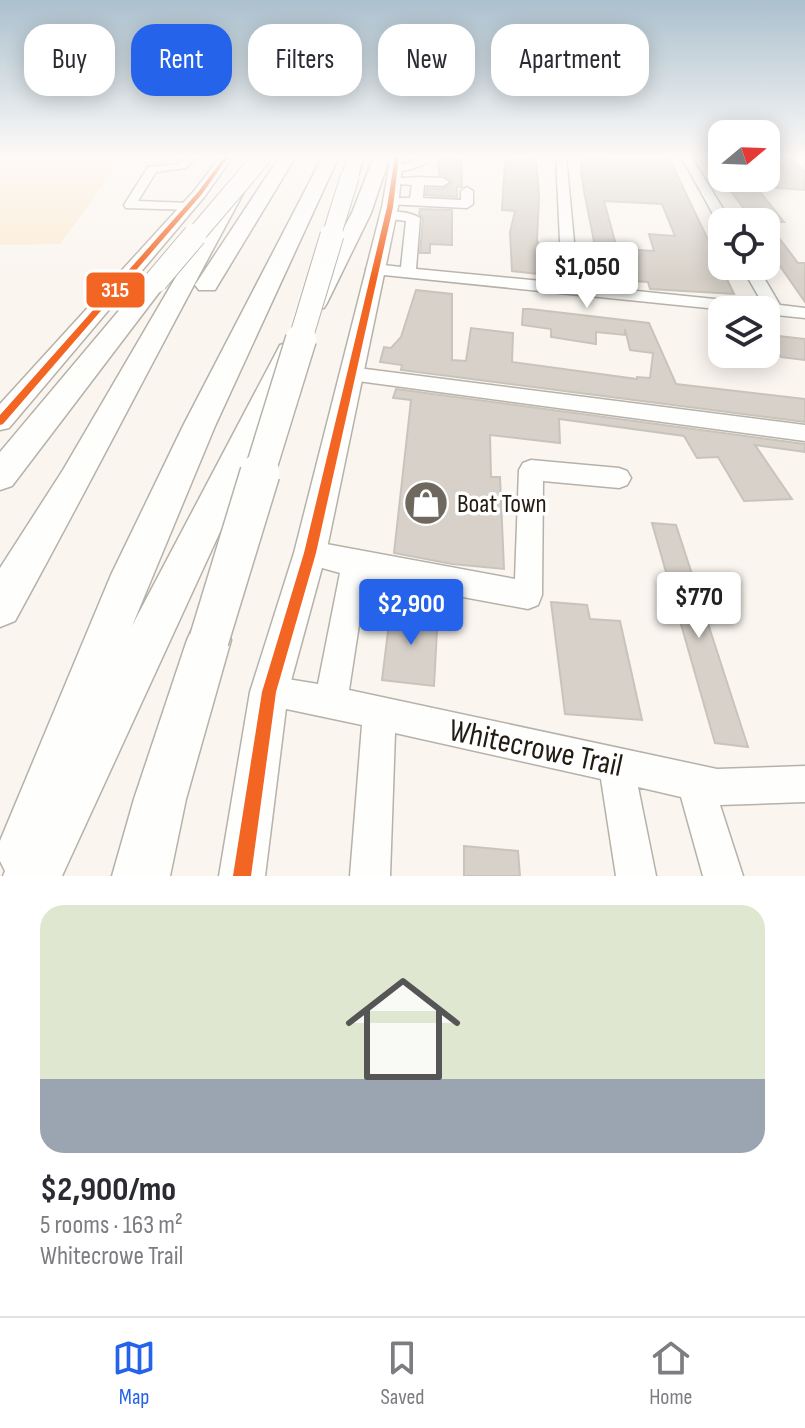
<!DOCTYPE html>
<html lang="en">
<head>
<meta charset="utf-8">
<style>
	body { margin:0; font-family:"Sofia Sans Condensed",sans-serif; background:#f7f7f7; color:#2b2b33; height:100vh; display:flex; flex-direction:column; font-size:30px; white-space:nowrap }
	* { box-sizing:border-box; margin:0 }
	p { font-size:26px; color:#7c7c81 }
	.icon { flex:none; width:44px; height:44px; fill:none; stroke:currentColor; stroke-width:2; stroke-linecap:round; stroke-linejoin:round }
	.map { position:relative; height:876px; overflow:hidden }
	.details { display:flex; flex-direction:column; background:#fff; flex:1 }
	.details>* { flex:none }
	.banner { position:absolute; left:24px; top:24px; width:758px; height:72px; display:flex; gap:16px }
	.needle { width:52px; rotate:71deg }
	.controls { position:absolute; left:708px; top:120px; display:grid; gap:16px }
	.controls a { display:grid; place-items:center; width:72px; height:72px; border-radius:16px; background:#fff; box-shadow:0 4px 20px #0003; font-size:40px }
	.price { position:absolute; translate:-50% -68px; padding:0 18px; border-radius:8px; background:#fff; color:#222; font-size:26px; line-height:52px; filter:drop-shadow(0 2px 4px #0008) }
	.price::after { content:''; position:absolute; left:50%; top:48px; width:24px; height:18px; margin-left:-12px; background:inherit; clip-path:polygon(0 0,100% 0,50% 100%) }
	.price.selected { background:#2563eb; color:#fff }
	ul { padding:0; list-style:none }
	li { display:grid; align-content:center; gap:16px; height:424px; padding:0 40px }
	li+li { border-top:2px solid #e1e1e2 }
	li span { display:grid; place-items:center; height:248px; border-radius:24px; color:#555 }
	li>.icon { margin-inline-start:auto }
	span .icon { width:144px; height:144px; fill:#fffc; stroke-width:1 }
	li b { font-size:34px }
	.tag { padding:0 28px; border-radius:24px; background:#fff; box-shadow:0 4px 20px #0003; font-size:28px; line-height:72px }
	.tag.selected { background:#2563eb; color:#fff }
	.dock { display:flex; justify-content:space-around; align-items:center; height:112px; border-top:2px solid #e1e1e2; background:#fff; font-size:22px; color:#7c7c81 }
	.dock a { display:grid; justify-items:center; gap:4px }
	.dock .selected { color:#2563eb }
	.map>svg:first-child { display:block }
</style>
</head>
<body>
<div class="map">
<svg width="805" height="876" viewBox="0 0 805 876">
	<rect width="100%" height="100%" fill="#faf5ef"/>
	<path fill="#fbebd4" d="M0,156H124L60,244L0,245Z"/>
	<path fill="#d7d1c9" stroke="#c9c4bb" stroke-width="2" fill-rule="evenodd" d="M514,156H536L539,197L537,239L541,262H538V274L512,271L510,232L515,211L502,210L505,161L514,162Z
		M606,156H668L734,294L650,289L648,282L633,281L625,286L610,285L608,278L601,277L583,186L580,157L607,159ZM604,201L662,204L675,236L649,234L654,251L621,249V246L616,245Z
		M766,156L791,158L805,172V190L766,187Z
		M439,159L461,160L462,187H457V197L426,195L427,188L443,189L452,183L445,176L439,175Z
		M721,178H749L784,222H767L798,263H805V302L766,246V222H754Z
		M420,209L452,210V245L430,244V253H420L423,218L419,214Z
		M416,290L452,294V360L466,361L471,328L513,333L512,362L637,379V377L650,378L653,353L630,350L625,329V335L596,332V344L551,337V329L522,325L523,309H530L649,323L676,384L805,399V422L401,370L402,365L380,362L384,347L391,348L401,337Z
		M769,335L805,339V360L781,357Z
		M396,389L805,444V452L755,445L792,499L744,501L718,457L697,458L684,436L559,419L560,443L490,435L491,477H500L504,569L452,564L394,553L411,400L393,398Z
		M652,523L676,525L748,747L715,743Z
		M551,602L587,605L590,619L620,621L642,720L565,714Z
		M391,607L438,612L434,686L382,680Z
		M464,846L518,851L520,876H464Z"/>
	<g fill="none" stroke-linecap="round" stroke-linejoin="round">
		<g stroke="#b6b1a9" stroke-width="3">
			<path id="minor" d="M189,156H200L185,168L156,172L138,201L188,203L194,207L193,210L126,208L124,205L148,167L178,164Z
				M420,156H430L428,162C417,168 400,175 389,168L409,163Z
				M556,156H566L578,285L763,304L741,266H757L780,305L805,308V318L766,314V310H727L374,274L366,269L374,264L401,267L406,221L383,218L381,215C390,209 411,212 420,218L416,269L562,283Z
				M681,156H691L731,222L719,225Z
				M418,177L443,178L449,182L443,186L424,185L423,198L461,200V191L467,187L473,191V204L467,208L387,204V198H410L412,185L389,183V179Z
				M350,367L805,425V441L343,379L340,374L343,369Z
				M531,460L619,468L627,471L631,478L627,485L619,488L543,481L542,595L538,605L528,609L366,579L349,690L717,769L805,766V802L720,805L743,876H703L681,797L638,787L656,876H616L601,779L395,733L390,876H350L362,725L258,703L253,692L258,681L269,676L318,684L340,573L301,562L297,553L301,544L310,541L515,579L519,470L523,463Z"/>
		</g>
		<g stroke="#b6b1a9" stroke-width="3">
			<path id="major" d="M221,156H233L205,196L9,428L0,430V404L195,190Z
				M391,156H403L398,207L326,553L288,692L265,876H219L250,692L294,553L382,207Z"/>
		</g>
		<g stroke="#b6b1a9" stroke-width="3">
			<path id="highway" d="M280,156H296L215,290H199L195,285Z
				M323,156H339L215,426L132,626L277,351L280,345L290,342L300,345L303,351L62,876H3L5,871L0,861V841L111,575L183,426Z
				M348,156H364L358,176L350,181L342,176Z
				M374,156H390L371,213L327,303L324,308H306L303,303L352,213Z
				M241,176L250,181C170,327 95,475 15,621L0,627V568L63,470L232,181Z
				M156,274L164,276L167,281L164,286L12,486L0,490V452L148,276Z
				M209,618L224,625L231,640L186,799L170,876H112L134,799L187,640L194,625Z"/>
		</g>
		<use href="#minor" fill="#fefefd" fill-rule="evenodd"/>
		<use href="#major" fill="#fefefd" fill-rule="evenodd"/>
		<use href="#highway" fill="#fefefd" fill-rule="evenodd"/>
		<g stroke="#b6b1a9" stroke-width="20" stroke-linecap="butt">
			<path id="highway-bridge-far3" d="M194,237L263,156
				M331,237L350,176"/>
		</g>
		<g stroke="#b6b1a9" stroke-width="25" stroke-linecap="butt">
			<path id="highway-bridge-far2" d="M156,281L195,235
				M300,341L332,235"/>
		</g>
		<g stroke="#b6b1a9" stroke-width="33" stroke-linecap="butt">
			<path id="highway-bridge-far1" d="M259,475L301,339"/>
		</g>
		<g stroke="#b6b1a9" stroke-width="42" stroke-linecap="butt">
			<path id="highway-bridge" d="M209,640L260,473"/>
		</g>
		<use href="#highway-bridge-far3" stroke="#fefefd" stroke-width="18"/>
		<use href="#highway-bridge-far2" stroke="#fefefd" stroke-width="23"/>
		<use href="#highway-bridge-far1" stroke="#fefefd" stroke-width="30"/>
		<use href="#highway-bridge" stroke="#fefefd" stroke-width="39"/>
		<g stroke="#fff" stroke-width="6">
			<path id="bus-1" d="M225,156H229L202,194L3,424L0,425V415L198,192Z
				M395,156H399L393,207L316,553L276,692L251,876H233L262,692L304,553L387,207Z"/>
		</g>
		<use href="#bus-1" fill="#f26522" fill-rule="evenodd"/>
	</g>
	<linearGradient id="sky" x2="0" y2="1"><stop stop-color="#abc0cd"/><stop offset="0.56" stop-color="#fdfaf8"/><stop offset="1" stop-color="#fdfaf8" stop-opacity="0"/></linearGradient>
	<rect width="805" height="279" fill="url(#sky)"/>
	<defs>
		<g id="shop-disc" transform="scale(2.3)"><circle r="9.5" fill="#6e685f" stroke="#fff"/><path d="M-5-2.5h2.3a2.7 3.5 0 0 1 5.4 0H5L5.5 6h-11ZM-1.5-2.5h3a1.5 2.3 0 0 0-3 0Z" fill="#fff"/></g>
	</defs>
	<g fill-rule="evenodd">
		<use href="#shop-disc" x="426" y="503"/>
	</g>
	<g text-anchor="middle" stroke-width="7" stroke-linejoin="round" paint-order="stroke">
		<g font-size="26" fill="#231c12" stroke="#fff" text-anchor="start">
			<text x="457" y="512">Boat Town</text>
		</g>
		<g font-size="32" fill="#231c12" stroke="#fff">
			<text transform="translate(536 747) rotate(12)" y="11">Whitecrowe Trail</text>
		</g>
	</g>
	<rect stroke="#fff" stroke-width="3" x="85" y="271" width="61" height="38" rx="8" fill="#f26522"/>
	<g font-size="22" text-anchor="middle" font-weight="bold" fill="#fff">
		<text x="115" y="297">315</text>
	</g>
</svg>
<div class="controls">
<a><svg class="needle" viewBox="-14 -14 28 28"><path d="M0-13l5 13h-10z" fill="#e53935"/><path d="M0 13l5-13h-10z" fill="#7c7c81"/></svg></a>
<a><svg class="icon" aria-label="locate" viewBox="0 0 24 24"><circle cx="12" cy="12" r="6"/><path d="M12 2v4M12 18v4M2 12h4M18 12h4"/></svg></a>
<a><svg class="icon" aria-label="layers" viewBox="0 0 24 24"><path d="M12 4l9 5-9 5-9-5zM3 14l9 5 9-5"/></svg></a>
</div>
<b class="price" style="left:587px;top:310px">$1,050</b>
<b class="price" style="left:699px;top:640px">$770</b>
<b class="price selected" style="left:411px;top:647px">$2,900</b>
<div class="banner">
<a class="tag">Buy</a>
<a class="tag selected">Rent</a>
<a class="tag">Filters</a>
<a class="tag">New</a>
<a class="tag">Apartment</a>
</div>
</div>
<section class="details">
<ul>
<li><span style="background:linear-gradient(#dfe7d0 70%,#9aa5b1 0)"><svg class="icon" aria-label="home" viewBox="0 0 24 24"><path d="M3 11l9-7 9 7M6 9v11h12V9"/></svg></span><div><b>$2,900/mo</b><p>5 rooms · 163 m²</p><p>Whitecrowe Trail</p></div></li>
</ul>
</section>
<nav class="dock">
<a class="selected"><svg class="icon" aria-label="map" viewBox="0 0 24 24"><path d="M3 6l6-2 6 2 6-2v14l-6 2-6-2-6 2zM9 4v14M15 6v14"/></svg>Map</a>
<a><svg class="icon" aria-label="saved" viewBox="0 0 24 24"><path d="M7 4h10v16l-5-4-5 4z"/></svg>Saved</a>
<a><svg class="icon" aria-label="home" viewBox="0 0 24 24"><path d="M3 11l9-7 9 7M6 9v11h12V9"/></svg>Home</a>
</nav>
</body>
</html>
